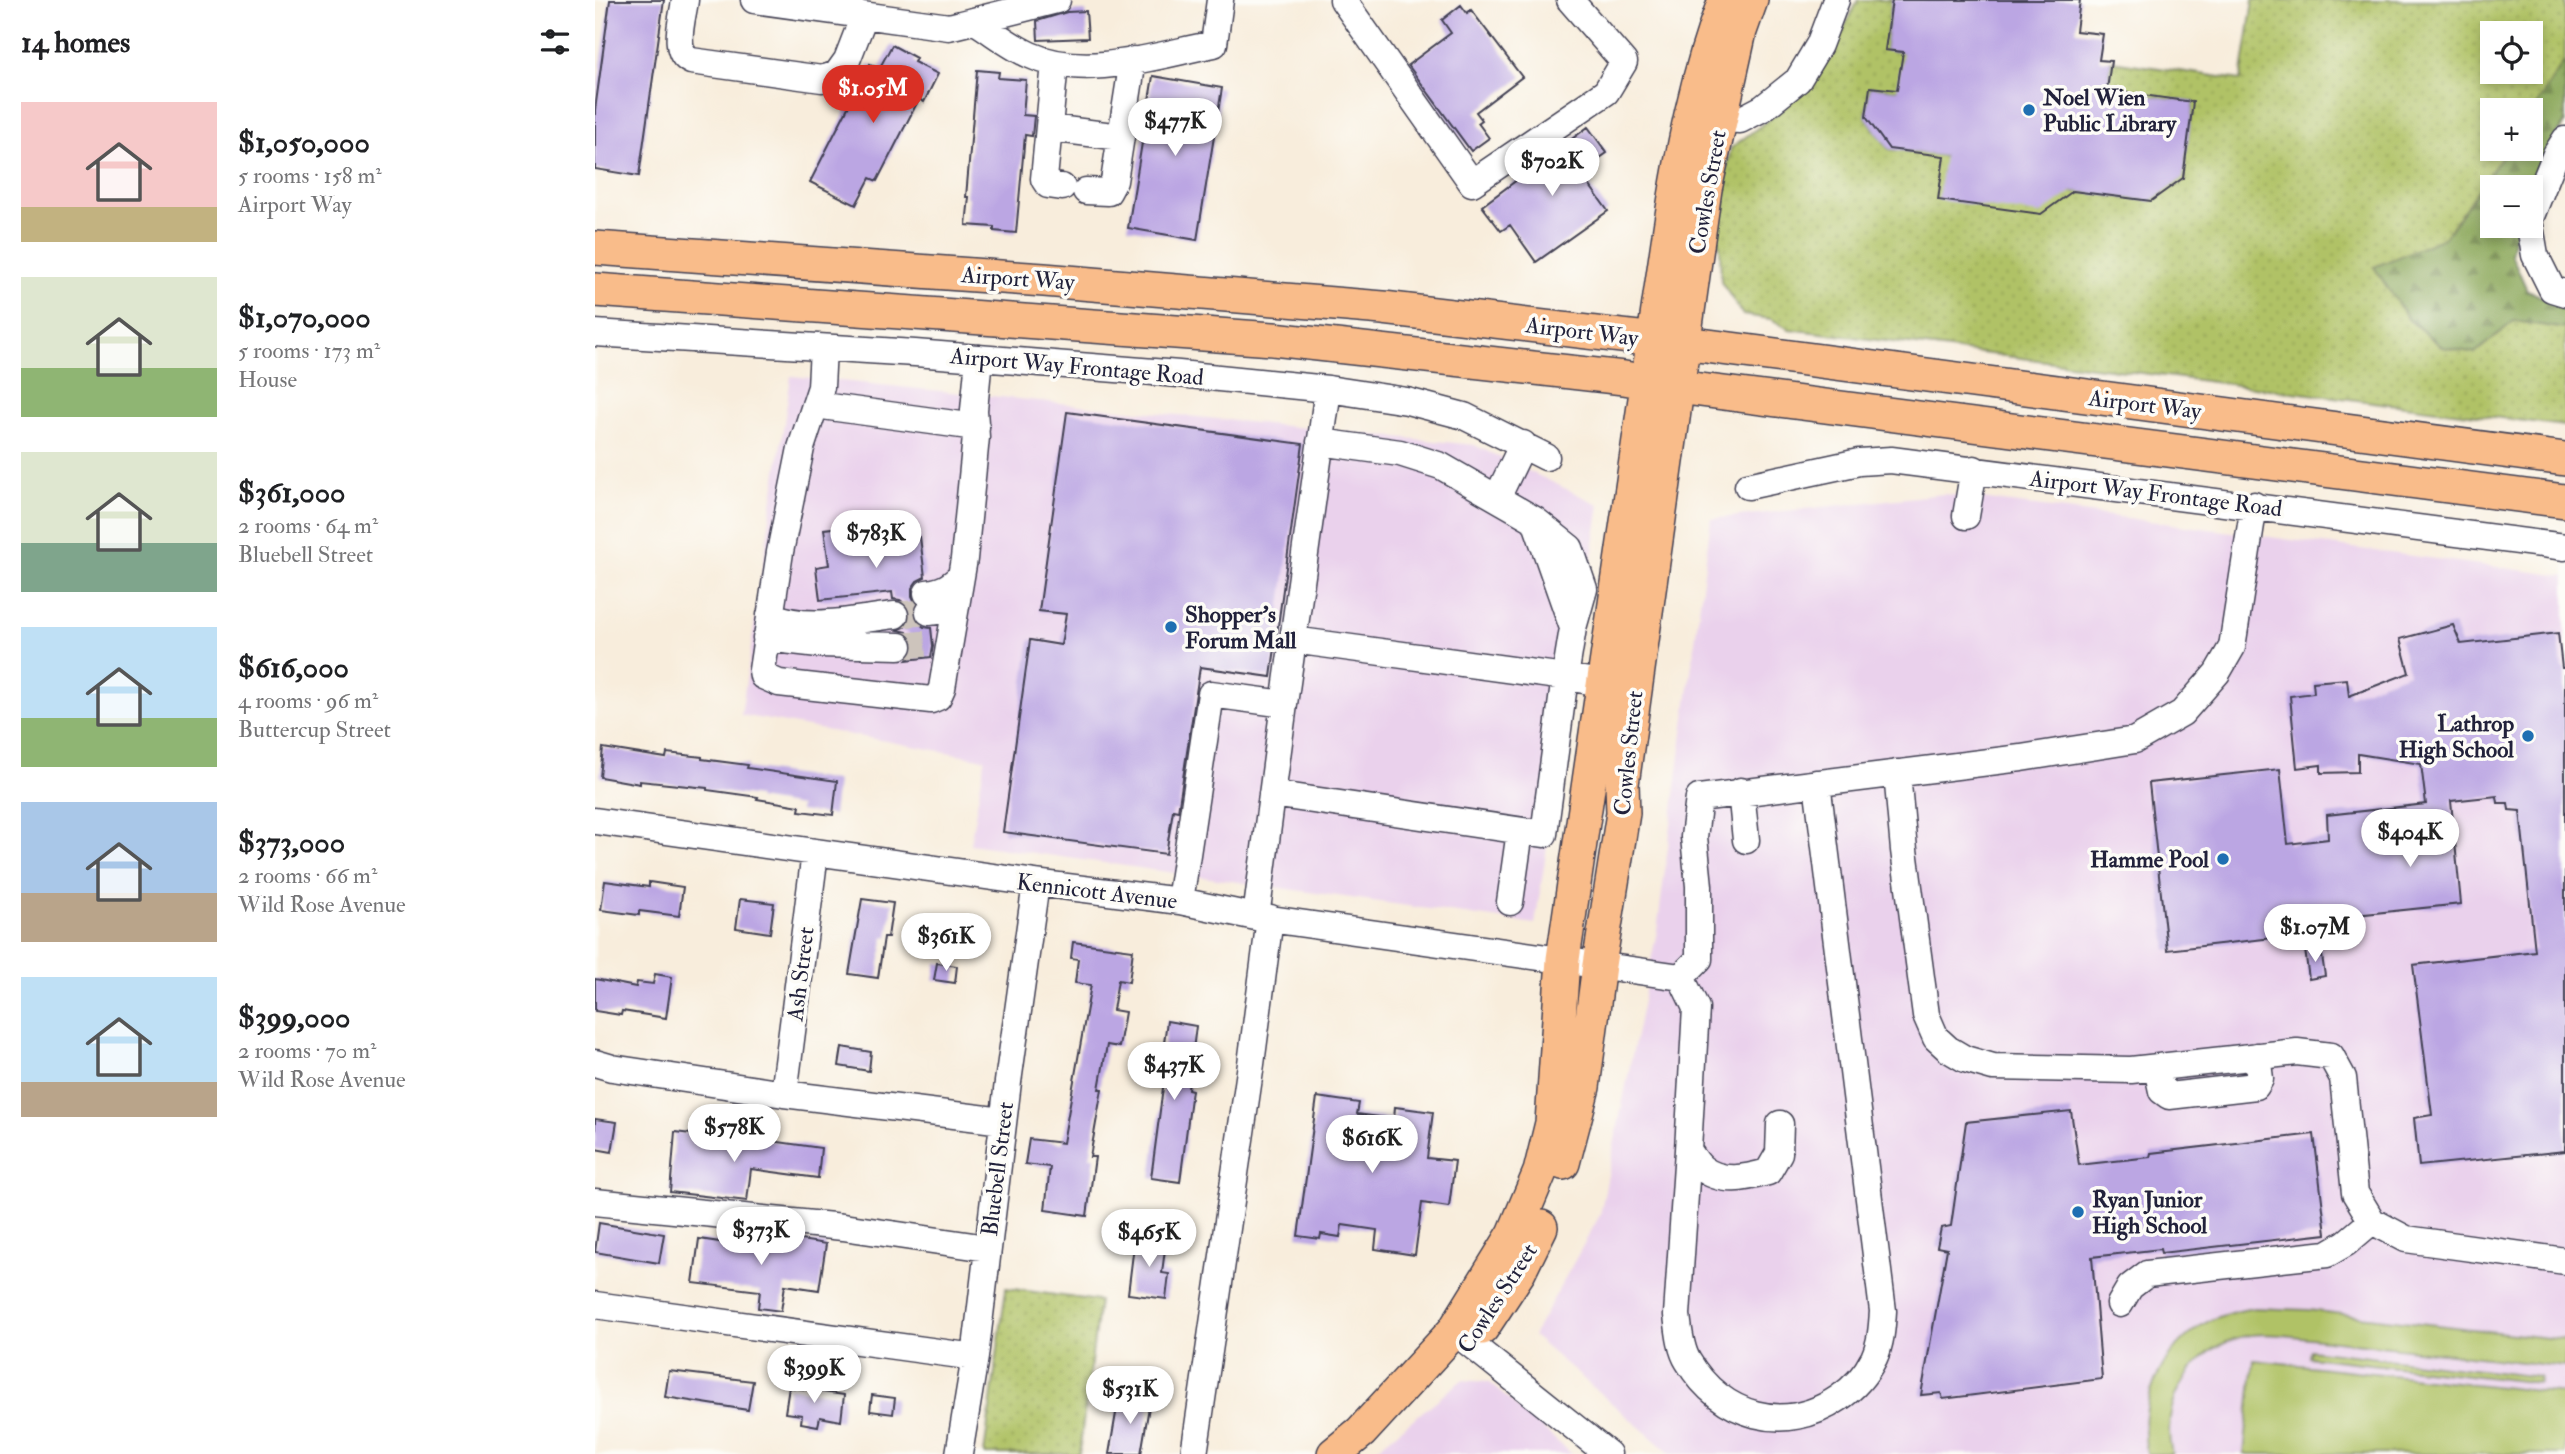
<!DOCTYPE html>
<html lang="en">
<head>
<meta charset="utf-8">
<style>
	body { margin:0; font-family:"IM FELL Double Pica",serif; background:#f2f2f2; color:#202124; height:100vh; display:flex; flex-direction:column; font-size:26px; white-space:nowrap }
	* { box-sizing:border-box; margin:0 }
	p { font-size:23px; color:#757577 }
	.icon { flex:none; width:38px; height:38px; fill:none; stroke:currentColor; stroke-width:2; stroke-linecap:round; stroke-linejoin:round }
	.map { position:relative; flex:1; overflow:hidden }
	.sheet { display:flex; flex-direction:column; background:#fff; width:595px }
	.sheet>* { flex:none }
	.fabs { position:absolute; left:1885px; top:21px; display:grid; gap:14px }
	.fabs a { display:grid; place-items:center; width:63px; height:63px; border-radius:0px; background:#fff; box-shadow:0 4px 10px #0003; font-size:35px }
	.price { position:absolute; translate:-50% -60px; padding:0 16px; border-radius:24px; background:#fff; color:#222; font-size:23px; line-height:46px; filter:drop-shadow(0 2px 4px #0008) }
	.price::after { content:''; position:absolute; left:50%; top:42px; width:21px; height:16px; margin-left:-10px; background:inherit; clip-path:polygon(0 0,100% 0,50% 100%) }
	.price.on { background:#d93025; color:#fff }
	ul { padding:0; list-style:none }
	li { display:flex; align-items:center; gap:21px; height:175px; padding:0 21px }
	li span { display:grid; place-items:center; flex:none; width:196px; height:140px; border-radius:0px; color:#555 }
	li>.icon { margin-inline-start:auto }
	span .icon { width:84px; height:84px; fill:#fffc; stroke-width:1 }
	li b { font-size:30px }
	h2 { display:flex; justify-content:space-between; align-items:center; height:84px; padding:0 21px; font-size:30px }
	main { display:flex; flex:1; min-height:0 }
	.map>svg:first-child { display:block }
</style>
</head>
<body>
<main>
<section class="sheet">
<h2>14 homes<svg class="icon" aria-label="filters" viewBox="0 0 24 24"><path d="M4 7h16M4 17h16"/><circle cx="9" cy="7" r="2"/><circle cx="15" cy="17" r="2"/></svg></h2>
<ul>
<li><span style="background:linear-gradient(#f6c9c9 75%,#c2b280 0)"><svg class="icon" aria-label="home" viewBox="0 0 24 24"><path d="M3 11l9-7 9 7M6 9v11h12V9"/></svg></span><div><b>$1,050,000</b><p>5 rooms · 158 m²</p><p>Airport Way</p></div></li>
<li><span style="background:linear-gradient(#dfe7d0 65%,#8fb573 0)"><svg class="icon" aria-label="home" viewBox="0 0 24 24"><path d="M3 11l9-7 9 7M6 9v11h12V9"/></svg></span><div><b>$1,070,000</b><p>5 rooms · 173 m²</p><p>House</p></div></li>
<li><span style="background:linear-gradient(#dfe7d0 65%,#7fa58c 0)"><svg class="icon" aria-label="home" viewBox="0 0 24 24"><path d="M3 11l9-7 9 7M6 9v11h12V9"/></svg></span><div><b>$361,000</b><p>2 rooms · 64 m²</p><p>Bluebell Street</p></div></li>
<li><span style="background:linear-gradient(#bfe0f5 65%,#8fb573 0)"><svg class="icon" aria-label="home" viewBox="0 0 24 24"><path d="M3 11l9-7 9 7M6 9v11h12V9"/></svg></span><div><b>$616,000</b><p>4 rooms · 96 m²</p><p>Buttercup Street</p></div></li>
<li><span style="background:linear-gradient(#a9c7e8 65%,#b9a48a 0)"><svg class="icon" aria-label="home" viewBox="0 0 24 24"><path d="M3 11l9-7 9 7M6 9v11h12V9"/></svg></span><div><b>$373,000</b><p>2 rooms · 66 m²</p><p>Wild Rose Avenue</p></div></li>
<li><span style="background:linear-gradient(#bfe0f5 75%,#b9a48a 0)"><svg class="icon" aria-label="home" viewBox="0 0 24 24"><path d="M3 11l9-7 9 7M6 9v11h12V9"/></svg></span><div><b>$399,000</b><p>2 rooms · 70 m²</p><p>Wild Rose Avenue</p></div></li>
</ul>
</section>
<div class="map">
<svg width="1970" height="1454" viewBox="0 0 1970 1454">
	<defs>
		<pattern id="forest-firs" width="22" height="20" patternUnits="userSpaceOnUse" patternTransform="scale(1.75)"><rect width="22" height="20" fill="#8ca85b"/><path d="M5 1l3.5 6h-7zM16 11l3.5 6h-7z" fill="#72884c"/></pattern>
		<pattern id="park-dots" width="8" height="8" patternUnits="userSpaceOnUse" patternTransform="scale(1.75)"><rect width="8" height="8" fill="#b0c266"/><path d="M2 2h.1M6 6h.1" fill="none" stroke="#97a659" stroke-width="1.8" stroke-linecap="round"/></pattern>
	</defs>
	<rect width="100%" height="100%" fill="#fdfcf7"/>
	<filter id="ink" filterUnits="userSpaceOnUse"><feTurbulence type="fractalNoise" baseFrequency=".0143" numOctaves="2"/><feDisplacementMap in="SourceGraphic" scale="14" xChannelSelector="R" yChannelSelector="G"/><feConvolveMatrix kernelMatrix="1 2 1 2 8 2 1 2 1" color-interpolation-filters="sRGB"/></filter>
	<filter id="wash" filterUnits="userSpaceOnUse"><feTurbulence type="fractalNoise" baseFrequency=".00686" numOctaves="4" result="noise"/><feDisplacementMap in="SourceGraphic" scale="28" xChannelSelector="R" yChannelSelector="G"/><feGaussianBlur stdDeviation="1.57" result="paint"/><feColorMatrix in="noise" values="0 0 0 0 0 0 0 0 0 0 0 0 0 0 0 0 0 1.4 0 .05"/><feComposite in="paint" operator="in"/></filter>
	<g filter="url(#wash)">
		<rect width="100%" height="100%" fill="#f8eddc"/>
		<path fill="#ead1ec" d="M196,376L879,445L1005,505L940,924L375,844L390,759L146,715Z
			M1349,494L1970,576V1454H1076L938,1336L1005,1215L1062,931L1116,519Z
			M867,1380L893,1382L977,1454H775Z"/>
		<path fill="url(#forest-firs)" stroke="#57654b" stroke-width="2" d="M1970,60V122L1931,187H1897V226H1922L1916,254L1932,290L1970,308V329L1919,321L1880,353L1847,347L1813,319L1636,255L1849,238L1912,149H1936V113Z"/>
		<path fill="url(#park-dots)" stroke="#697250" stroke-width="2" fill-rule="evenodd" d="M1263,0H1297L1290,49L1321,54L1302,90L1275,87L1271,117L1294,149L1349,156L1478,191L1556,201L1587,178L1598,102L1512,90L1516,61L1646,80L1658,0H1970V60L1936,113V110H1897V149H1912L1849,238L1779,267L1813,319L1847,347L1880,353L1919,321L1970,329V426L1194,329L1176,319L1148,315L1126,282L1125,245L1117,242L1136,148L1193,105L1234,58ZM1897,33H1936V72H1897Z
			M411,1288L504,1301L484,1454H389Z"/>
		<path fill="#b0c266" stroke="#697250" stroke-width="2" d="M1659,1308L1713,1310L1970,1340V1367L1688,1335C1671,1334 1655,1333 1639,1339C1593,1356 1565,1406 1577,1454H1552C1543,1404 1564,1353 1607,1325C1623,1315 1641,1311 1659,1308Z
			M1715,1350L1945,1377L1944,1383L1714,1357Z
			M1659,1360L1970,1394V1454H1649Z"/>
		<g id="blocks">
			<path fill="#bba6e3" d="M15,0H69L44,176L0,169V110Z
				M1297,0H1485L1481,31L1508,34L1504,60L1516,61L1512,90L1598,102L1588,178L1556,201L1478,191L1446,214L1343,200L1349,156L1294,149L1271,117L1275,87L1302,90L1308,52L1290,50Z
				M866,5L872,13L876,10L927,77L881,112L887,120L883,123L894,138L876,151L813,65L856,33L847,20Z
				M491,11L493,38L443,40L442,21L472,12Z
				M297,45L321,58L319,62L343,74L329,102L324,99L282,181L275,178L261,205L215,182L275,64L284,69Z
				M382,70L404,72L403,78L431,80L428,115L439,116L437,136L430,135L421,233L399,231V227L371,225L374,197H371Z
				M558,76L627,88L602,240L533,228Z
				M993,127L1012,153L985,172L1013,211L941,262L915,225L906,231L887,206Z
				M472,412L708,444L676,677L605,667L583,811L578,810L571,854L408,832L435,640L466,645L471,614L444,611Z
				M308,520L310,539L325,537L330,577L322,581L317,588V596L321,604L318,613L322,622L329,627L336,628L338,646L336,657L312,660L318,654V639L312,632L303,630L310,627L315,620V612L312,605L305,600L298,599L297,592L225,600L221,567L234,565L229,529Z
				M1858,625L1866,644L1963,633L1967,668H1970V1151L1824,1166L1819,1118L1837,1115L1818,965L1940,951L1925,811L1914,810L1913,803H1903L1902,796L1856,801L1866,904L1693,922L1695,936L1572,950L1554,783L1685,769L1693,844L1733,839L1732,815L1831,804L1826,764L1763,754V772L1726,773V765L1702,768L1695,696L1719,693L1718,682L1752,679L1754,696L1814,673L1805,639Z
				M8,748L71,758L72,753L107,757V759L153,765L152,768L242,781L238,815L204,811L205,806L162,799L163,797L112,790V788L45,781V784L5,777Z
				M10,881L54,887V882L88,887L84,916L44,911V915L6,910Z
				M145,899L179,903L175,933L141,928Z
				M267,899L298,903L293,937H289L283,978L254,974Z
				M478,942L538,950L534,982L523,980L518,1010L530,1012L524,1047L512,1045L504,1089H507L495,1157H500L492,1216L450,1210L455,1167L430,1164L434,1139L468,1143L496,985L480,983L483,959L476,958Z
				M1726,949L1730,976L1714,979L1710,950Z
				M342,963L362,966L360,983L339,980Z
				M60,974L77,977L71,1018L27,1011L26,1015L0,1011V979L41,987L42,982L58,984Z
				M572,1021L601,1026L593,1089L597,1090L585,1182L556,1178L572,1058L567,1057Z
				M247,1047L276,1052L274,1071L244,1066Z
				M722,1097L764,1103L762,1114L799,1119L800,1107L838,1112L832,1158L860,1161L854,1207L827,1203L820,1255L780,1249L782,1230L747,1225L745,1237L726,1234L725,1239L703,1236Z
				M1476,1111L1484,1165L1555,1157L1556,1153L1719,1134L1731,1234L1566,1253L1565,1249L1497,1257L1507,1379L1348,1399L1346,1393L1326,1395L1352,1249L1342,1247L1346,1228L1356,1226L1371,1122Z
				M0,1119L22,1122L17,1152L0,1149Z
				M80,1132L120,1137L121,1133L226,1148L223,1178L156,1169L152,1201L75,1192Z
				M4,1223L69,1234L64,1263L0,1252Z
				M174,1235L231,1244L224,1290L190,1285L186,1311L163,1308L165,1291L98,1283L104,1239L172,1249Z
				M540,1237L571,1241L567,1273L574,1274L571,1299L533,1294Z
				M74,1371L158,1381L153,1410L70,1397Z
				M194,1387L249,1395L246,1421L225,1417L223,1426L206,1423L207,1415L190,1413Z
				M277,1395L300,1398L298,1414L275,1411Z
				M524,1396L555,1401L546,1454H514Z"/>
		</g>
	</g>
	<g filter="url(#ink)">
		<use href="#blocks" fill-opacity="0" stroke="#424053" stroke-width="2"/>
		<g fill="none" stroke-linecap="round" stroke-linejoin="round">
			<path stroke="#cdc4bc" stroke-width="26" stroke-dasharray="26 13" stroke-linecap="butt" d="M300,615L334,612
				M304,646L338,643"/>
			<g stroke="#424053" stroke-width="29">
				<path id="minor" d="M90,0C88,18 76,52 96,61L227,79L242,74L252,60L269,16
					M159,0L354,27L462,0
					M748,0L877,183L1011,92L1029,62L975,0
					M380,21C398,32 416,47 435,55C491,80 562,55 619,44L625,0
					M460,63L449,179L453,185L467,187
					M1125,119L1145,120L1168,108L1203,80L1224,45L1241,0
					M454,128L526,137
					M491,191L513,192L519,181L538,60
					M1936,216L1961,154L1970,140
					M1935,226L1940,255L1957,289L1970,293
					M0,333L320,353L584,374L733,389L812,401L869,416L951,457
					M228,348L226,387L206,448L185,552L167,670L168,676L184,683L336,700L343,697L347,688L369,559L381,437L379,410L384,358
					M220,405L381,427
					M725,442L805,453L846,466L940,520L975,548L989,589L978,628L970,677L1026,686
					M1153,486L1264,462L1296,460L1970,547
					M902,498L928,444
					M1371,516L1379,469
					M940,520L978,628
					M332,593C347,591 355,587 366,576
					M334,612L356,609L361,605
					M175,615C212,632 261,619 300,615
					M171,638L224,644L304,646
					M698,640L733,389
					M1302,773L1309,850L1331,1015L1341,1038L1353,1049L1370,1059L1398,1067L1536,1070L1702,1052L1736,1056L1748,1078L1760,1193L1777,1221L1811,1239L1970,1261
					M1146,791L1151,840
					M677,794L949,834L970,677L698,640L689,704
					M0,821L441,883L585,901L661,917L1086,977
					M585,901L616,694L689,704L661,917
					M915,902L925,831
					M1086,977L1104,959V886L1099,837L1104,798L1426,758L1540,740L1587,713L1622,673L1637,647L1659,505
					M1086,977L1101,1008L1093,1150C1097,1156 1102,1164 1107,1168C1127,1184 1151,1178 1173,1172L1184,1153L1185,1124
					M0,1063L17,1068L189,1094L408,1121
					M1562,1068L1567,1091L1574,1096L1661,1086L1665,1079L1662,1056
					M189,1094L220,853
					M1093,1150L1082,1315C1084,1330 1085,1348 1093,1361C1126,1417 1190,1435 1244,1398C1259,1388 1271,1374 1279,1358C1286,1343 1287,1327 1288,1311L1222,783
					M0,1202L248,1227L392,1248
					M1525,1304L1535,1287L1552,1274L1732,1254L1751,1243L1777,1221
					M0,1305L380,1357
					M859,1331L1013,1454
					M364,1454L380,1357L413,1082L441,883
					M599,1454L656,1064L675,918"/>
			</g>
			<g stroke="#424053" stroke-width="36">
				<path id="major" d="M0,248L449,280L788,308L1112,346L1970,459
					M0,290L678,339L1029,378L1082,387L1970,501
					M968,1163L988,1087L1004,965L1028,813L1027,784L1110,189L1145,31L1156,0
					M887,1328L924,1272L946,1227
					M739,1454L766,1432L859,1331L919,1234L945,1172L957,1123L968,959L1075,228C1087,151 1102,73 1130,0"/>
			</g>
			<use href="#minor" stroke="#fff" stroke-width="26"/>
			<use href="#major" stroke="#f9bc8a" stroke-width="33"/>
		</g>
	</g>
	<g fill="#1f6fb2" stroke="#fdfcf7" stroke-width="2.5">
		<circle cx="1434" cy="110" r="7"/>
		<circle cx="576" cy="627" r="7"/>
		<circle cx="1933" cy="736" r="7"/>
		<circle cx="1628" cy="859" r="7"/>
		<circle cx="1483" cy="1212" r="7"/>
	</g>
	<g text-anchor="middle" stroke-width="7" stroke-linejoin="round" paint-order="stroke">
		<g font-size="23" font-weight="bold" fill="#22223b" stroke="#fdfcf7" text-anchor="start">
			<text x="1448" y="105">Noel Wien<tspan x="1448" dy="26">Public Library</tspan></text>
			<text x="590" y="622">Shopper's<tspan x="590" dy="26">Forum Mall</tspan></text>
			<text x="1919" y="731" text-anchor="end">Lathrop<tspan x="1919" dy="26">High School</tspan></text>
			<text x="1614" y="867" text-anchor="end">Hamme Pool</text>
			<text x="1497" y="1207">Ryan Junior<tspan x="1497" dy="26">High School</tspan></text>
		</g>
		<g font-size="23" fill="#22223b" stroke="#fdfcf7">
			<text transform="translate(1112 192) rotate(-80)" y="8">Cowles Street</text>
			<text transform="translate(423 278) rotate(4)" y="8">Airport Way</text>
			<text transform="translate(987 331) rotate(7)" y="8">Airport Way</text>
			<text transform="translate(482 366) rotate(5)" y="8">Airport Way Frontage Road</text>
			<text transform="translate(1550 404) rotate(7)" y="8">Airport Way</text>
			<text transform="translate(1561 493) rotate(7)" y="8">Airport Way Frontage Road</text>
			<text transform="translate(1033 753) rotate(-84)" y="8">Cowles Street</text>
			<text transform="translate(502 891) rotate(7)" y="8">Kennicott Avenue</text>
			<text transform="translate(205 974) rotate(-83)" y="8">Ash Street</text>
			<text transform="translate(402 1169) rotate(-83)" y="8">Bluebell Street</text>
			<text transform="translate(902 1298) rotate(-57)" y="8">Cowles Street</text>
		</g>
	</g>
</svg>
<div class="fabs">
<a><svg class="icon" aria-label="locate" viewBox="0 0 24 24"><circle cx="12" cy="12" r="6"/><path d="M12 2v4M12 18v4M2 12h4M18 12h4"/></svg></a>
<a>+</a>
<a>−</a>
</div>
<b class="price on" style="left:278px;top:125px">$1.05M</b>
<b class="price" style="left:580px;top:158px">$477K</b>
<b class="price" style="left:957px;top:198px">$702K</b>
<b class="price" style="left:281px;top:570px">$783K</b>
<b class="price" style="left:1815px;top:869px">$404K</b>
<b class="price" style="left:1720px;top:964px">$1.07M</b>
<b class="price" style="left:351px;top:973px">$361K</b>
<b class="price" style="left:579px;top:1102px">$437K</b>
<b class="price" style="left:139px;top:1164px">$578K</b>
<b class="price" style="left:777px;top:1175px">$616K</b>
<b class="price" style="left:166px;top:1267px">$373K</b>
<b class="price" style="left:554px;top:1269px">$465K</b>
<b class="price" style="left:219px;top:1405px">$399K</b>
<b class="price" style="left:535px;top:1426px">$531K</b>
</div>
</main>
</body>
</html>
